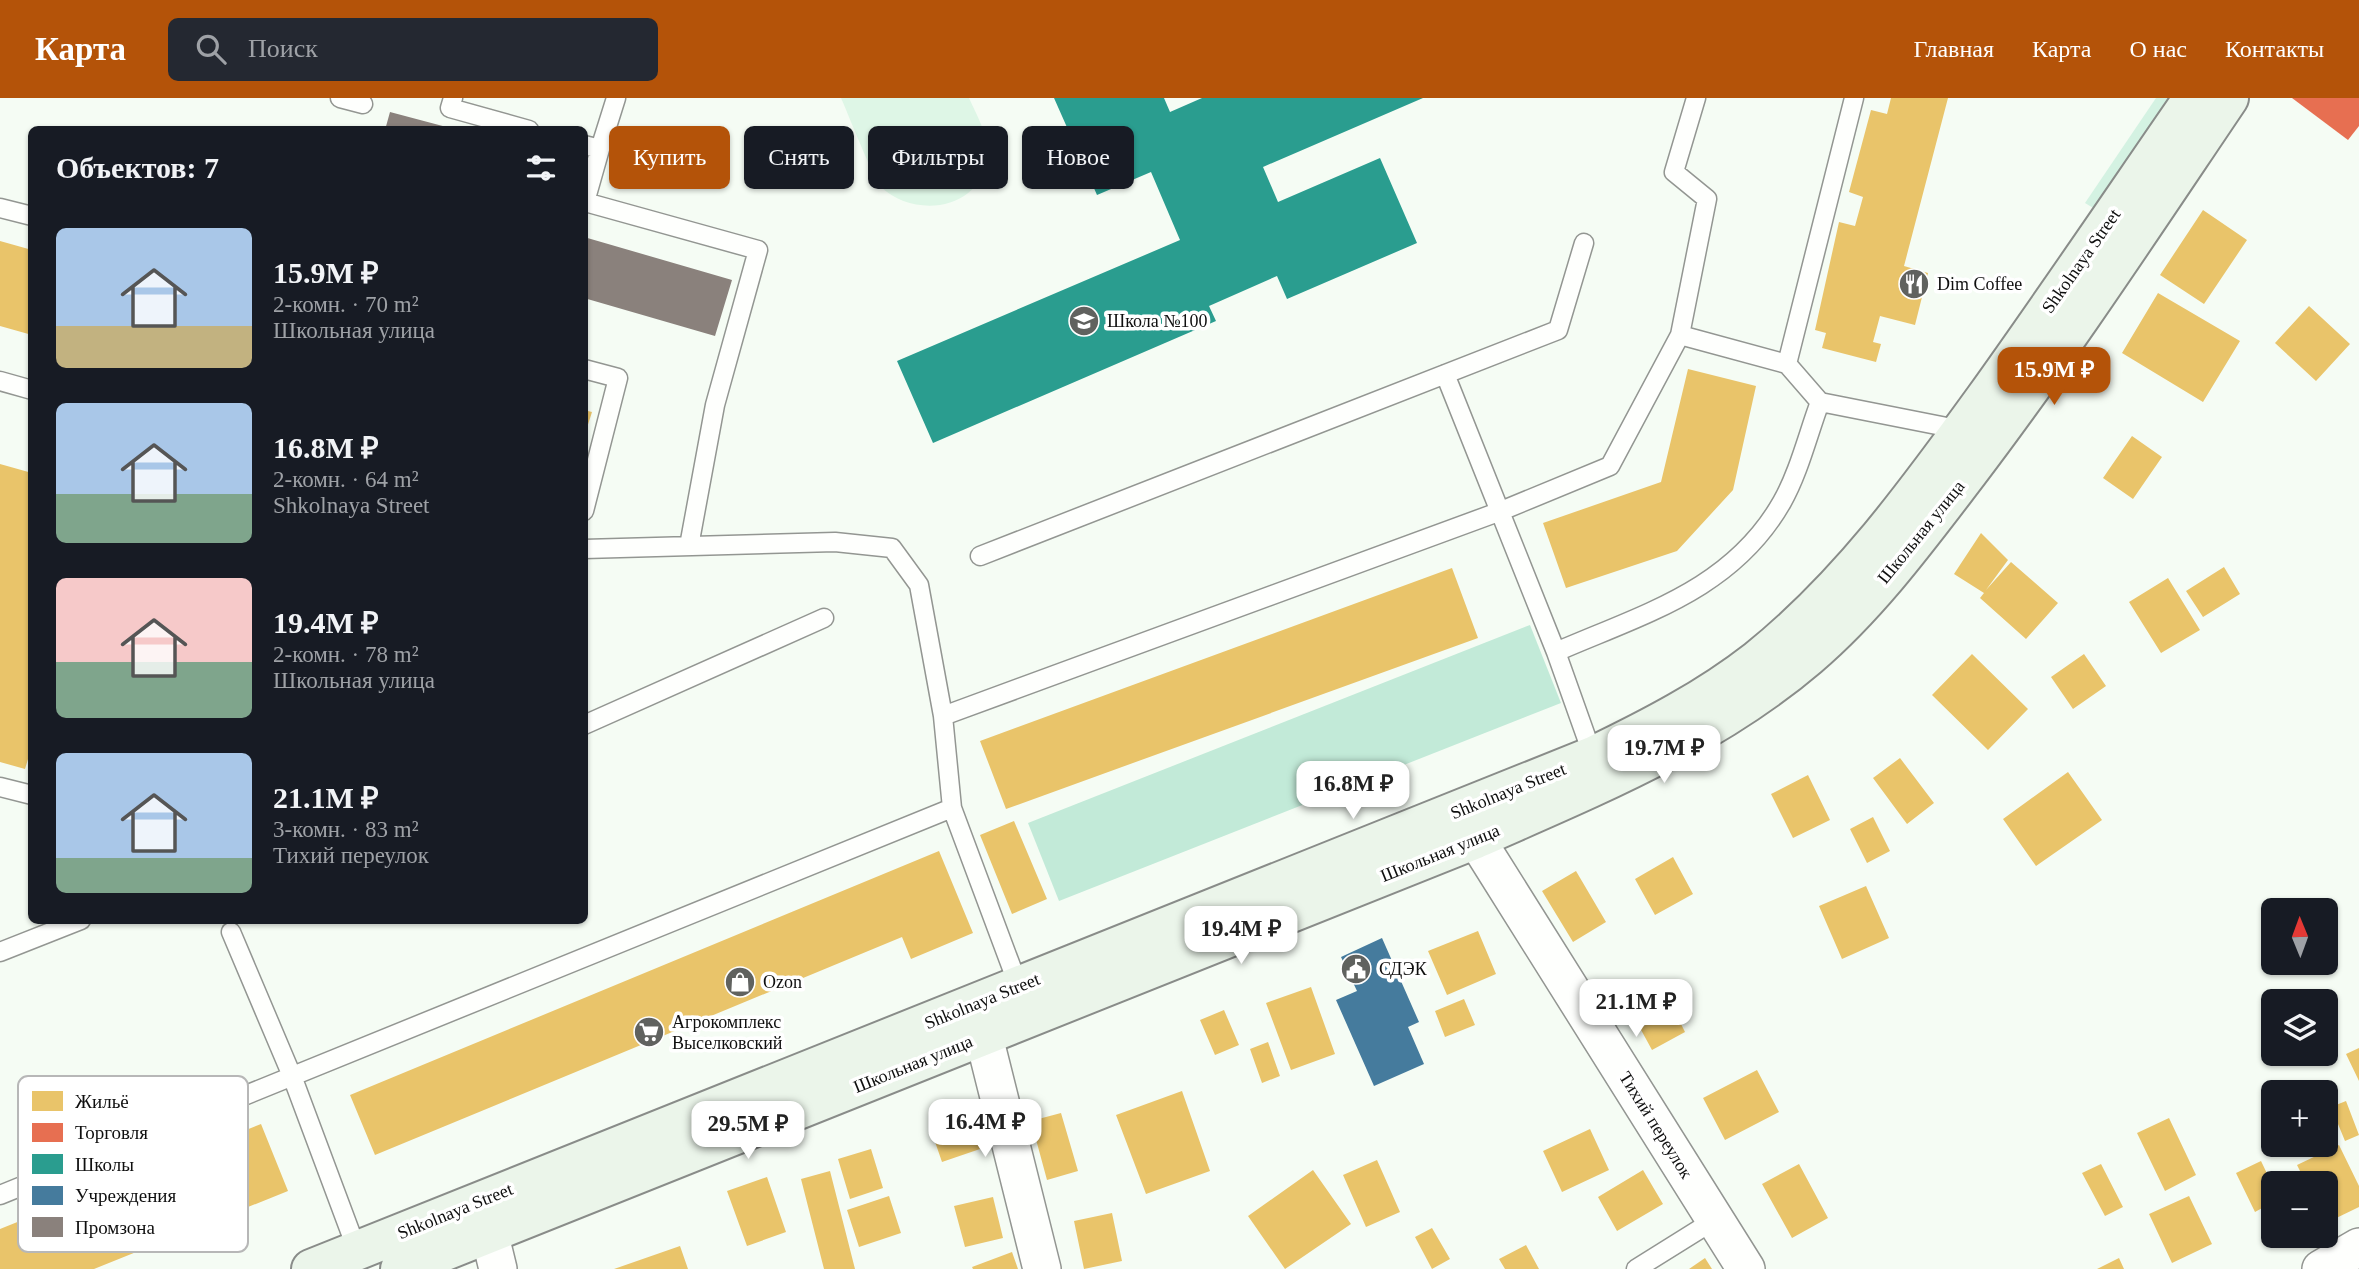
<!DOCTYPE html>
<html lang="ru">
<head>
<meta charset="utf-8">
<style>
	body { margin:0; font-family:"Times New Roman",serif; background:#242831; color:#f1f3f6; height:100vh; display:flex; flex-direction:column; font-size:26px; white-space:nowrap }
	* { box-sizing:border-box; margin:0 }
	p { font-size:23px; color:#9ea1a6 }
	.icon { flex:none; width:38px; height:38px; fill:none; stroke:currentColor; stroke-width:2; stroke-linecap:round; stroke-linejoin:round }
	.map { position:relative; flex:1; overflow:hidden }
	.panel { position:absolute; left:28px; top:28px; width:560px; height:798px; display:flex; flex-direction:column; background:#171b24; border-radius:10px; box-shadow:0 2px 5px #0004 }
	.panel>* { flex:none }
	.guide { position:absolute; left:609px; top:28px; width:665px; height:63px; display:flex; gap:14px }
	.needle { width:46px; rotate:359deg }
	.tools { position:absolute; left:2261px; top:800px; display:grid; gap:14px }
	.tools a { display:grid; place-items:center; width:77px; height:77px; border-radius:10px; background:#171b24; box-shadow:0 2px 5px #0004; font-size:35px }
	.price { position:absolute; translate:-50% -60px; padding:0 16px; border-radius:14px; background:#fff; color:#222; font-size:23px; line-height:46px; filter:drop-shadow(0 2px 4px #0008) }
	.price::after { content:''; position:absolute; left:50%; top:42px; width:21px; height:16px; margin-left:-10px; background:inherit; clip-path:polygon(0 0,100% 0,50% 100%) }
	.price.selected { background:#b45309; color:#fff }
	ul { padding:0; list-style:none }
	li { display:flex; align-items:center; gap:21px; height:175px; padding:0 28px }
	li span { display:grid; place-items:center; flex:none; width:196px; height:140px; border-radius:10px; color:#555 }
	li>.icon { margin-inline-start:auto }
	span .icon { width:84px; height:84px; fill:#fffc; stroke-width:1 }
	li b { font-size:30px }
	h2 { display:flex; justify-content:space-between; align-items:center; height:84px; padding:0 28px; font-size:30px }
	.tag { padding:0 24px; border-radius:10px; background:#171b24; box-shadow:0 2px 5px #0004; font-size:24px; line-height:63px }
	.tag.selected { background:#b45309; color:#fff }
	header { display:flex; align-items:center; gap:42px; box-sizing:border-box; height:98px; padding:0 35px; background:#b45309; color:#fff }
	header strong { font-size:33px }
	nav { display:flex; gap:38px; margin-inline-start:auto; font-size:24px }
	.search { width:490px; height:63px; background:#242831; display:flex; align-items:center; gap:18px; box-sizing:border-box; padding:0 24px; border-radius:10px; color:#9ea1a6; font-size:26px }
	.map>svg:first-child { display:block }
</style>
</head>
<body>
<header>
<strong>Карта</strong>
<div class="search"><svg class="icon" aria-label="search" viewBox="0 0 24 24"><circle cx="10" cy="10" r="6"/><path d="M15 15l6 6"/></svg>Поиск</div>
<nav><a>Главная</a><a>Карта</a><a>О нас</a><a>Контакты</a></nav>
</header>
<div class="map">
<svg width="2359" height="1171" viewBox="0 0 2359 1171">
	<rect width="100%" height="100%" fill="#f5fcf4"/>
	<path fill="#d4f2e2" d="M2156,0H2169L2095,111L2085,105Z"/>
	<path fill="#c2ead8" d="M1530,527L1561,605L1059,803L1028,725Z"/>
	<path fill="#def6e6" d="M841,0H969C977,18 988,36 987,56C984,113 914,121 881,89C875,84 847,13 841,0Z"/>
	<path fill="#e9c46a" d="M1891,0H1948L1904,168L1928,175L1915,227L1880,218L1873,244L1881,246L1876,264L1822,250L1826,235L1815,232L1839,124L1855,128L1863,99L1849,94L1871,12L1887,16Z
		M2203,112L2247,142L2204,206L2160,177Z
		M0,143L32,152V237L0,228Z
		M2158,195L2240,243L2203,304L2122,255Z
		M2309,208L2350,246L2316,283L2275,245Z
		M1688,271L1756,288L1733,392L1677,453L1566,490L1543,425L1661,384Z
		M584,312L592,314L585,336H584Z
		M2132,338L2162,359L2133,401L2103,380Z
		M0,366L32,375V648L25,671L0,664Z
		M1981,435L2008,462L1986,492L2011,464L2058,505L2026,541L1980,500L1984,495L1954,476Z
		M2224,469L2240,496L2203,519L2186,493Z
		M1452,470L1478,540L1006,711L980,643Z
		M2168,480L2200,532L2161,555L2129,504Z
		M1972,556L2028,611L1988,652L1932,597Z
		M2084,556L2106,588L2073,611L2051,579Z
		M1900,660L1934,705L1907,726L1873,680Z
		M2068,674L2102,722L2036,768L2003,721Z
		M1808,677L1830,722L1793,740L1771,696Z
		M1873,719L1890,753L1867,765L1850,731Z
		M1014,723L1047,801L1012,816L980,737Z
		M939,753L973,835L911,861L902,839L375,1057L350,997Z
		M1673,759L1693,796L1655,817L1635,781Z
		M1576,773L1606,824L1573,844L1542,793Z
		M1866,788L1889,840L1842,861L1819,808Z
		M1478,833L1496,876L1447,897L1428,853Z
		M1311,889L1335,956L1291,972L1266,905Z
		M1464,901L1475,927L1445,939L1435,913Z
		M1224,912L1239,947L1215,957L1200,922Z
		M1674,912L1685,934L1652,952L1640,930Z
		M1268,944L1280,978L1262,985L1250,951Z
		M2359,950V983L2346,956Z
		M1757,972L1779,1014L1725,1042L1703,1000Z
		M1182,993L1210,1073L1146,1096L1116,1017Z
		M2346,1003L2359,1037L2345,1043L2331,1009Z
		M1061,1015L1078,1073L1047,1082L1031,1023Z
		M2169,1020L2196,1077L2165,1093L2137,1035Z
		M970,1022L980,1051L942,1064L932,1035Z
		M261,1026L288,1093L94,1171H0V1131Z
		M1590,1031L1609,1072L1562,1094L1543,1053Z
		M2289,1046H2314V1047L2292,1056Z
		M2339,1047L2359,1088V1109L2326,1125V1085H2306L2297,1067Z
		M871,1051L883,1090L850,1101L838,1061Z
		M1377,1062L1400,1114L1366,1129L1343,1077Z
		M2261,1063L2273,1088V1104L2255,1114L2236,1075Z
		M1799,1066L1828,1120L1792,1140L1762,1086Z
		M2101,1066L2123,1109L2105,1118L2082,1075Z
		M1313,1072L1351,1126L1285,1171L1248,1118Z
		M1643,1072L1663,1106L1617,1133L1598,1099Z
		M830,1073L855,1171H824L801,1081Z
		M767,1079L786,1134L747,1148L727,1093Z
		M889,1098L901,1135L859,1149L847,1112Z
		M2189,1098L2212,1146L2172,1165L2149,1116Z
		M993,1099L1003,1140L965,1149L954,1108Z
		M1112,1115L1122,1163L1084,1171L1074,1123Z
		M1432,1130L1450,1161L1432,1171L1415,1139Z
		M1526,1147L1539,1171H1505L1499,1161Z
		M680,1148L688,1171H614Z
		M1012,1154L1018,1171H973L972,1169Z
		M1705,1160L1712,1171H1689Z
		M2119,1160L2124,1171H2097Z"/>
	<path fill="#e76f51" d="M2292,0H2359V28L2348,42Z"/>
	<path fill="#2a9d8f" d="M1054,0H1164L1170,14L1202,0H1423L1263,69L1278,104L1380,60L1417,145L1287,201L1277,178L1209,208L1216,223L933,345L897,263L1180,142L1151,74L1097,97Z"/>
	<path fill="#457b9d" d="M1382,840L1419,924L1408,929L1424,966L1374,988L1336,902L1357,893L1341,859Z"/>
	<path fill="#8a817c" d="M390,14L454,31V32H385Z
		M584,139L732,182L715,238L584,200Z"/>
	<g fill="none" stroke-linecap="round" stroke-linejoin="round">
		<g stroke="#939692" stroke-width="21">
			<path id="service" d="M340,0L363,6
				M453,0L450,10L529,32
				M584,47L600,51L616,0
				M600,51L585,104L758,152L715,307L689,448
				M0,110L32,118
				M1680,237L1787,266L1854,0
				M1787,266L1820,304L1962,332
				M584,271L618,280L584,413
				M1445,276L1556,554L1593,658
				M0,283L32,292
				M584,451L835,444L892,450L919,487L943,618
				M980,458L1558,232L1584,145
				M1556,554C1643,516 1732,492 1782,404C1799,374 1808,336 1820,304
				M584,627L824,520
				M0,689L32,697
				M231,834L292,978L357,1152
				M0,854L81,822
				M1020,892L952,710L943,618L1501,413L1610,368L1680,237L1707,101L1674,74L1696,0
				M0,1097L952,710
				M1636,1171L1716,1121"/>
		</g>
		<g stroke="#939692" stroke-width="40">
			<path id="minor" d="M1476,741L1746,1171
				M976,907L1042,1171
				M489,1134L498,1171
				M2321,1171L2359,1149"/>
		</g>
		<g stroke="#898c89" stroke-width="42">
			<path id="secondary" d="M311,1171L1593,658C1651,630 1707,601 1757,562C1848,489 1917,394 1985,300C2056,201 2124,100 2193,0
				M400,1171L1476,741C1591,690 1711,642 1808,559C1870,506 1919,439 1968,375C2060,254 2144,126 2229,0"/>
		</g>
		<use href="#service" stroke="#fefffd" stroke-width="18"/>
		<use href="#minor" stroke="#fefffd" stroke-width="37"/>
		<use href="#secondary" stroke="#ebf5ea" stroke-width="38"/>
	</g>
	<defs>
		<g id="restaurant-disc" transform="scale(1.575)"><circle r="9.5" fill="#60625f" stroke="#fff"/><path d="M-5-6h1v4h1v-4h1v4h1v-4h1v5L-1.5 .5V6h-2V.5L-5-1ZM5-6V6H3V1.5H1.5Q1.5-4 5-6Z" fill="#fff"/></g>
		<g id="school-disc" transform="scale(1.575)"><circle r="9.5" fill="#60625f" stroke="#fff"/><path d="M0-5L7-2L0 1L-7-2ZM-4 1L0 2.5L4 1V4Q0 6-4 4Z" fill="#fff"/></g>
		<g id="civic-disc" transform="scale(1.575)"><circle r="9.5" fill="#60625f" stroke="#fff"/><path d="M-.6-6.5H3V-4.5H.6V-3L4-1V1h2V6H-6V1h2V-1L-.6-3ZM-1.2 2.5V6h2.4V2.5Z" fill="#fff"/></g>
		<g id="shop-disc" transform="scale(1.575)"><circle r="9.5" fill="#60625f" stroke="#fff"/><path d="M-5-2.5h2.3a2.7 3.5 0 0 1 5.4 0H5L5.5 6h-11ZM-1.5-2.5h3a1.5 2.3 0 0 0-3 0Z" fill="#fff"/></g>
		<g id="supermarket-disc" transform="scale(1.575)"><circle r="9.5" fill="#60625f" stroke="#fff"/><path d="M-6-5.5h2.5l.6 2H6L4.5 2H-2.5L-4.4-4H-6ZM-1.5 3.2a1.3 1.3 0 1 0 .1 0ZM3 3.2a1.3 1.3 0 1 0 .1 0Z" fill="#fff"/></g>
	</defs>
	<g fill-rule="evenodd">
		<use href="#restaurant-disc" x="1914" y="186"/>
		<use href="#school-disc" x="1084" y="223"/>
		<use href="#civic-disc" x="1356" y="871"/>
		<use href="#shop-disc" x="740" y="884"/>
		<use href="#supermarket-disc" x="649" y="934"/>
	</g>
	<g text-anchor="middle" stroke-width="7" stroke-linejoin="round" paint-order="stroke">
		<g font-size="18" fill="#0f0f0f" stroke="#fff">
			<text transform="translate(2081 163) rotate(-55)" y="6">Shkolnaya Street</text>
			<text transform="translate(1921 434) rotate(-51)" y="6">Школьная улица</text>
			<text transform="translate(1508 693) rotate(-22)" y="6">Shkolnaya Street</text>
			<text transform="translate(1440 755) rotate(-22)" y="6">Школьная улица</text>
			<text transform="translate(982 903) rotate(-22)" y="6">Shkolnaya Street</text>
			<text transform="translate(913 966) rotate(-22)" y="6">Школьная улица</text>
			<text transform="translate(1656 1027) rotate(58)" y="6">Тихий переулок</text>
			<text transform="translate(455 1113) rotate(-22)" y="6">Shkolnaya Street</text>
		</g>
		<g font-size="18" fill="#0f0f0f" stroke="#fff" text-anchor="start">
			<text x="1937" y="192">Dim Coffee</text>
			<text x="1107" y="229">Школа №100</text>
			<text x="1379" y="877">СДЭК</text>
			<text x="763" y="890">Ozon</text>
			<text x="672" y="930">Агрокомплекс<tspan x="672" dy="21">Выселковский</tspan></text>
		</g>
	</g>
	<rect x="18" y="978" width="230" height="176" rx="10" fill="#fff" stroke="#b7b7b7" stroke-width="2"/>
	<rect x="32" y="993" width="31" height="20" fill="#e9c46a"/>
	<rect x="32" y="1025" width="31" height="19" fill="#e76f51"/>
	<rect x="32" y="1056" width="31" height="20" fill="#2a9d8f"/>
	<rect x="32" y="1088" width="31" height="19" fill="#457b9d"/>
	<rect x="32" y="1119" width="31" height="20" fill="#8a817c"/>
	<g font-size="19" fill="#0f0f0f">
		<text x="75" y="1010">Жильё</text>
		<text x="75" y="1041">Торговля</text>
		<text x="75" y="1073">Школы</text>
		<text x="75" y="1104">Учреждения</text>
		<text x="75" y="1136">Промзона</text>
	</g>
</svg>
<div class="tools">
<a><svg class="needle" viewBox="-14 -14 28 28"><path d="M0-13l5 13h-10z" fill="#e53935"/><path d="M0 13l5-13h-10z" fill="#9ea1a6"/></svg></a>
<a><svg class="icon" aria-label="layers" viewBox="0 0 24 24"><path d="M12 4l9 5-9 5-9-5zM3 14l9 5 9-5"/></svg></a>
<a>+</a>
<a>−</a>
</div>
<b class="price selected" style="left:2054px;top:309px">15.9M ₽</b>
<b class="price" style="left:1664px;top:687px">19.7M ₽</b>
<b class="price" style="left:1353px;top:723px">16.8M ₽</b>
<b class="price" style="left:1241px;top:868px">19.4M ₽</b>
<b class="price" style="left:1636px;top:941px">21.1M ₽</b>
<b class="price" style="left:985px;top:1061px">16.4M ₽</b>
<b class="price" style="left:748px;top:1063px">29.5M ₽</b>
<div class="guide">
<a class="tag selected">Купить</a>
<a class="tag">Снять</a>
<a class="tag">Фильтры</a>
<a class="tag">Новое</a>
</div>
<section class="panel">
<h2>Объектов: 7<svg class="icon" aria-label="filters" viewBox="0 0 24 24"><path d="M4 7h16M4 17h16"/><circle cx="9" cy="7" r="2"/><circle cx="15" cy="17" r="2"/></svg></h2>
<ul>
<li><span style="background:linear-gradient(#a9c7e8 70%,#c2b280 0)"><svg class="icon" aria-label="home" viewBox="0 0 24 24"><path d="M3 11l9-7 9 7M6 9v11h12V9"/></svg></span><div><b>15.9M ₽</b><p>2-комн. · 70 m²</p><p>Школьная улица</p></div></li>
<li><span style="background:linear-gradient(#a9c7e8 65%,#7fa58c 0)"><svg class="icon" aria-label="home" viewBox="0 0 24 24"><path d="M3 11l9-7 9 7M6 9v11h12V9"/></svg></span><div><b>16.8M ₽</b><p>2-комн. · 64 m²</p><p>Shkolnaya Street</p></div></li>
<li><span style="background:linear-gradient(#f6c9c9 60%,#7fa58c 0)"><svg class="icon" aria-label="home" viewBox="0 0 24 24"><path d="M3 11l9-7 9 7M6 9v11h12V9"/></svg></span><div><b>19.4M ₽</b><p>2-комн. · 78 m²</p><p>Школьная улица</p></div></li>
<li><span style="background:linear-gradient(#a9c7e8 75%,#7fa58c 0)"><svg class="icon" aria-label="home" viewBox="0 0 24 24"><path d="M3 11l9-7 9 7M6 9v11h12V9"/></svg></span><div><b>21.1M ₽</b><p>3-комн. · 83 m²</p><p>Тихий переулок</p></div></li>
</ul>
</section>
</div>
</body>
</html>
